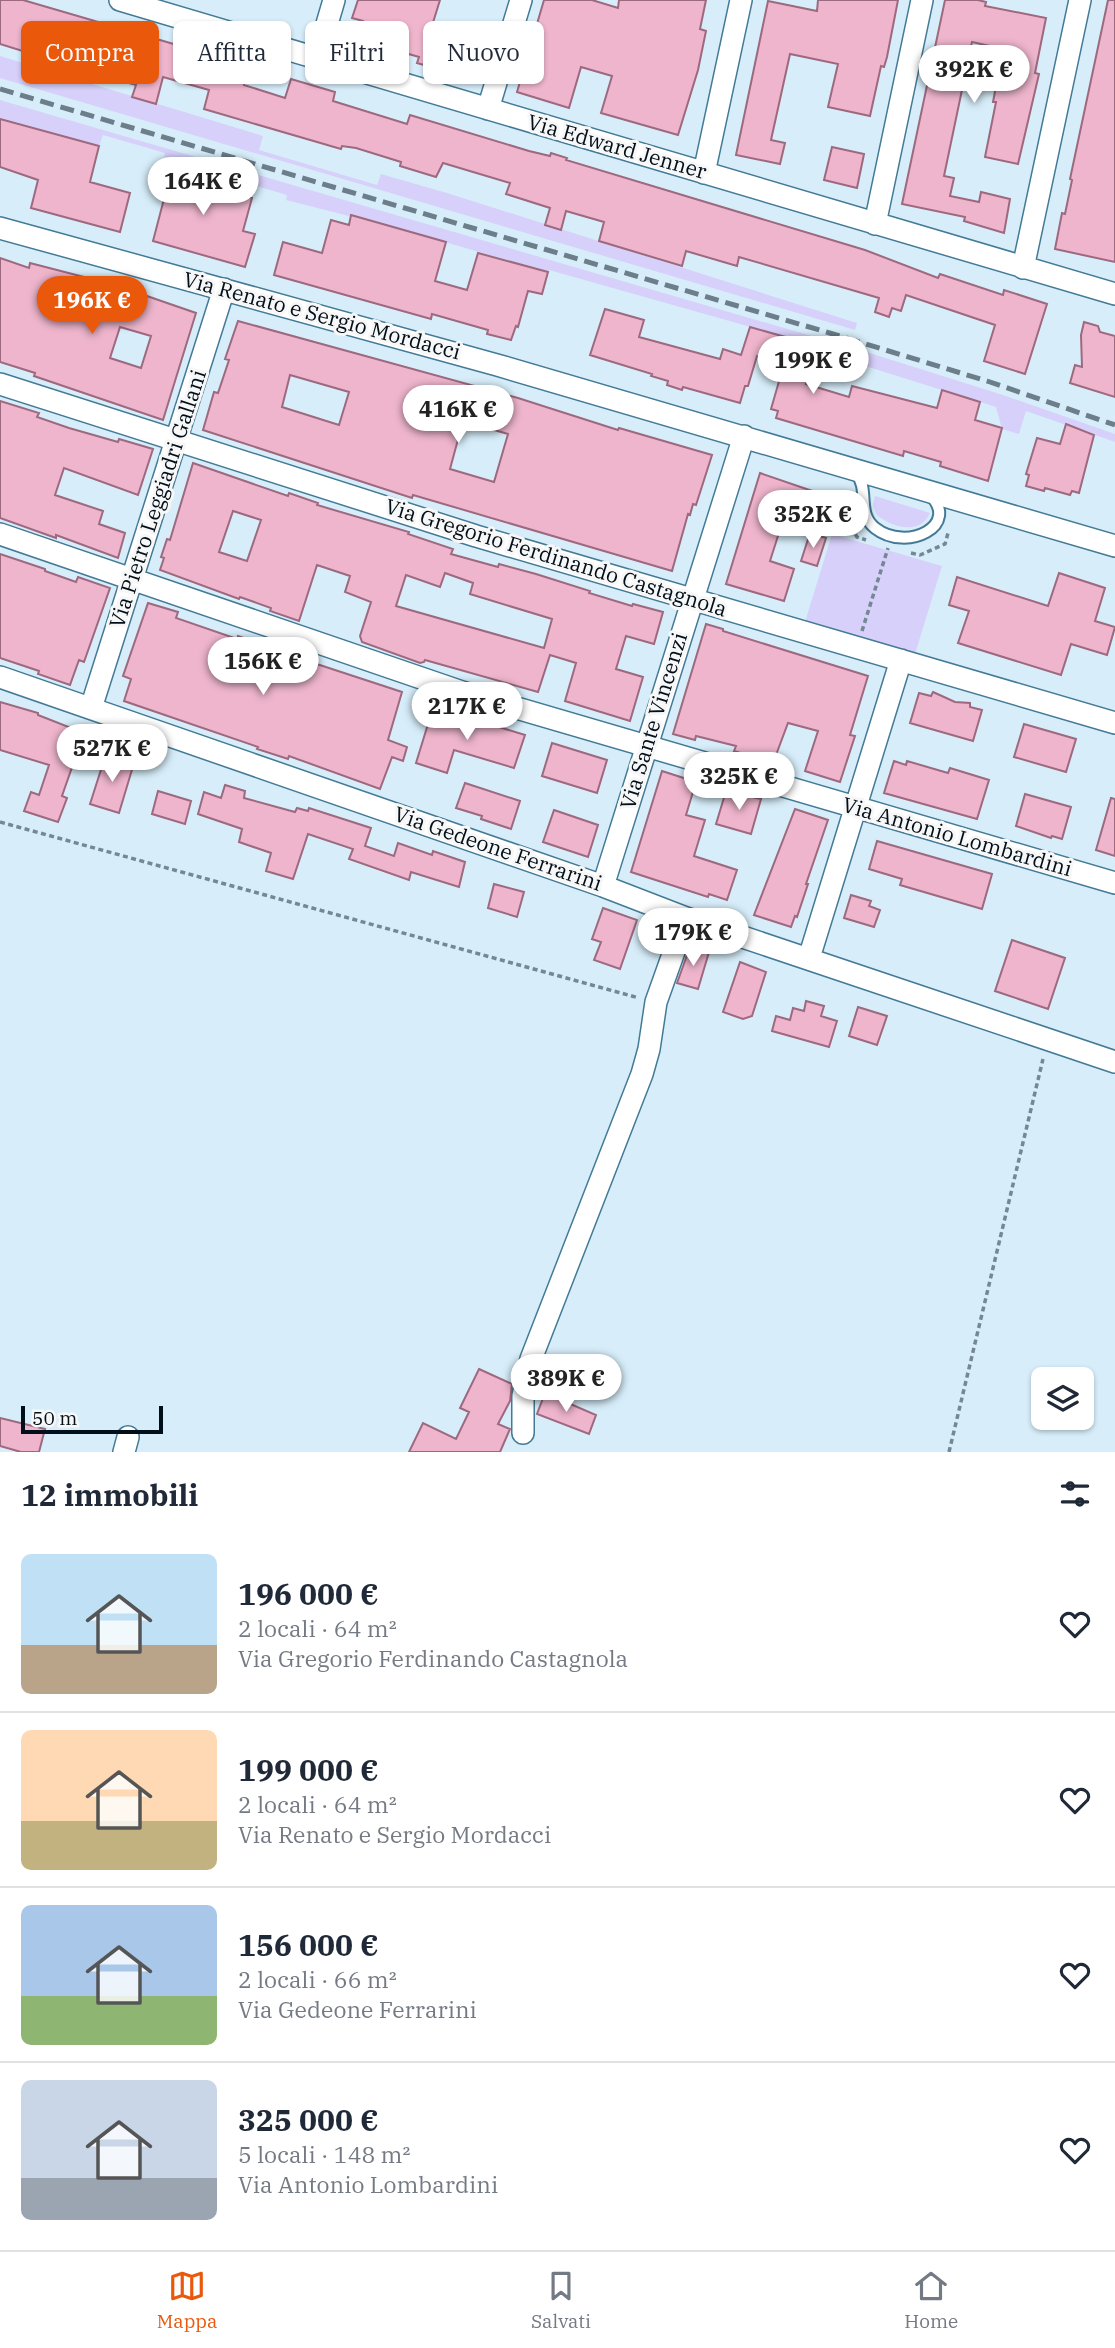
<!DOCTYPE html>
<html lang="it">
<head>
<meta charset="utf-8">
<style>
	body { margin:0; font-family:"IBM Plex Serif",serif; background:#f2f2f3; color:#1f2937; height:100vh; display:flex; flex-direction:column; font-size:26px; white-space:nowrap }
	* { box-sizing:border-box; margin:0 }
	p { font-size:23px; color:#747a83 }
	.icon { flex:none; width:38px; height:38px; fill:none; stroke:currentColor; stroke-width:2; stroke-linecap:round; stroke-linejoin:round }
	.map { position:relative; height:1452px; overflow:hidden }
	.side { display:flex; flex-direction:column; background:#fff; flex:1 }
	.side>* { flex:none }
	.hud { position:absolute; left:21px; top:21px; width:700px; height:63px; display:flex; gap:14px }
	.tools { position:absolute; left:1031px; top:1367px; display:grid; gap:14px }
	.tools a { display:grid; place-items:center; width:63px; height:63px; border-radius:10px; background:#fff; box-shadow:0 2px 5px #0004; font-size:35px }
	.scale { position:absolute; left:21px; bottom:18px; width:142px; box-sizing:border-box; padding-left:7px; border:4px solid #000f19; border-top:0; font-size:19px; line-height:24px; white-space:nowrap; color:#000f19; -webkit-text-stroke:5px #f7f7f7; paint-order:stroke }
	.price { position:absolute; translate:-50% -60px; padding:0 16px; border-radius:24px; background:#fff; color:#222; font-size:23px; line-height:46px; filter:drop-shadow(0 2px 4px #0008) }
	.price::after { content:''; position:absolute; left:50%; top:42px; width:21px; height:16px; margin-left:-10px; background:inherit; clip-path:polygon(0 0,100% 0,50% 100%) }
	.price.on { background:#ea580c; color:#fff }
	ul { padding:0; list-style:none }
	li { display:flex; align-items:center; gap:21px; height:175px; padding:0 21px }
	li+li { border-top:2px solid #e0e1e3 }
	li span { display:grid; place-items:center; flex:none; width:196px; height:140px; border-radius:10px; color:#555 }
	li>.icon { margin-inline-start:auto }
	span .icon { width:84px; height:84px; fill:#fffc; stroke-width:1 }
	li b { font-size:30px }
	h2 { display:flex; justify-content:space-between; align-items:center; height:84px; padding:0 21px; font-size:30px }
	.tag { padding:0 24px; border-radius:10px; background:#fff; box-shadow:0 2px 5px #0004; font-size:24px; line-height:63px }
	.tag.on { background:#ea580c; color:#fff }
	.menu { display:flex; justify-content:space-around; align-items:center; height:98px; border-top:2px solid #e0e1e3; background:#fff; font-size:19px; color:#747a83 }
	.menu a { display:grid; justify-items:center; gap:4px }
	.menu .on { color:#ea580c }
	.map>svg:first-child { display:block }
</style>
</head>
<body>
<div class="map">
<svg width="1115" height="1452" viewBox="0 0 1115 1452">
	<rect width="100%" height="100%" fill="#d7eefa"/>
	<path fill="#d7d0fa" d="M0,56L263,136L259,150L377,185L381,174L447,193L857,323L855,330L0,78Z
		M0,100L863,351L1000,394L1115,434V442L1026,411L1019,434L1002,429L996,407L859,364L860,358L549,270L548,272L400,229L286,200L287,195L230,178V175L164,157L165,153L103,135L99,146L0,119Z
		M875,496L930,513C921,535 892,528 877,515L873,505Z
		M832,534L942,566L915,654L805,622Z"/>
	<path fill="#eeb5cd" stroke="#9d697f" stroke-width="2" fill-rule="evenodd" d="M0,0H23L249,66L244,85L285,98L291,79L335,92L333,101L407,124L410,115L529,151L550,156L551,153L567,158L566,160L865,250L938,278L940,274L1003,295L1004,290L1047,304L1025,374L984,361L995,325L906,295L901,311L892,308L889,317L875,312L879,298L739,257L737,266L686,251L682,266L599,241L604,222L566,211L561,230L545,225L550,208L506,194L510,183L443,163L436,177L400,166L401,162L356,148L342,146L341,149L204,109L209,90L163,77L156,104L132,97L136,85L75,68L77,61L31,47L29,53L0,44Z
		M358,0H440L431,29L471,41L470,44L483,48L474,79L417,63L419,57L388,48L387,52L356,42L363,21L352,18Z
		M544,0H592L618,8L619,0H706L700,29L706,31L698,70L678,135L601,113L612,76L581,67L569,108L517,92Z
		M818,0H898L887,57L884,67L881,66L870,116L828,107L838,64L790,54L771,140L785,143L780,164L736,155L768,1L817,11Z
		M945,0H978L986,2L985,6L1046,18L1035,73L1039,74L1018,164L985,157L996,102H993L1003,49L972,42L944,176L954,178L950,196L979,202L981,192L1010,199L1004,233L964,221L965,217L902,204Z
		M1108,0H1115V262L1055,249L1062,213L1065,214L1072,180L1070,179Z
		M0,119L99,146L90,182L130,193L120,232L31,208L38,180L0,167Z
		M832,147L864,154L857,188L824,180Z
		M162,165L224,182L222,190L252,198L243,231L255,234L245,267L153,241L165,195L155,192Z
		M351,215L446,242L435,281L467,290L478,253L548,272L542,294L528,291L518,327L516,326L511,340L487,334L488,330L432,314L431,319L274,275L283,242L322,253L331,220L349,225Z
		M0,258L29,268L30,263L115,285L196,313L163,420L34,376L35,373L0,362ZM120,327L151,336L141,368L110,358Z
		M605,309L644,320L639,337L720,359L723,349L741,355L750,327L817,346L806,384L849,397L852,386L937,408L942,390L980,402L975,420L1002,428L988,481L940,466L941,462L904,451L903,456L776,418L778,411L771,409L784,364L757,356L748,386H745L740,403L683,387L682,390L667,385L668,381L651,376L652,374L590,355Z
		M238,321L518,398L618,430L619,428L712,455L696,505L693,504L690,515L688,514L672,571L413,495L412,498L203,430L214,392L218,393L229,360L225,359ZM290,375L349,392L339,425L282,407ZM463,421L508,434L494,482L450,469Z
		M1084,322L1098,326L1100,332L1115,336V397L1070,383L1075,365L1082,367L1081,335Z
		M0,401L39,413L37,417L69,428L118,442L119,439L153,449L138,495L64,468L55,495L103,511L99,524L125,533L118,558L56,535V538L0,518Z
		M1066,424L1094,435L1079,493L1072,491L1070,495L1045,488L1044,491L1026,486L1029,475L1026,474L1037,438L1060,444Z
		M193,463L288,496L289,493L318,503L317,505L409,532L408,534L453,549L451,554L498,567L499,564L536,574L590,591L589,593L632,606L633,604L663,612L654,644L626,636L616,669L643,677L630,721L565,701L576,663L550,655L538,692L425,660L424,662L420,663L362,642L360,636L371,602L345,592L350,576L317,565L299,621L270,611L271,608L240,597L239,599L160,570L164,558L161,557L167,539L170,540ZM233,511L261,520L247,561L219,552ZM445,573L473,583L470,594L552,619L544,648L396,606L406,575L440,587Z
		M760,473L818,493L808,525L784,517L770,561L794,569L784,601L726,584Z
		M810,533L826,538L817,566L801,561Z
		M0,554L45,569V571L76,582L78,577L110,588L84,662L79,660L70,685L38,674L39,671L0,658Z
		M1059,573L1105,588L1095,621L1115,627L1107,655L1071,644L1061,675L958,643L969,611L949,605L957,577L1048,606Z
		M148,603L178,612L176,618L237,639L238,636L274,648V650L402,692L388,740L407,747L403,761L392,757L380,789L289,756L288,759L257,749L258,747L124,701L131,679L123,676Z
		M706,624L723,629V631L868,676L850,735L855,736L840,782L805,771L818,731L788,723L773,763L734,751L736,746L696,736L695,740L673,734Z
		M933,692L955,702L970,703V707L982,710L973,741L910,723L919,693L931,696Z
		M0,702L38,713V715L84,733L62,796L67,798L58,822L24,811L31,792L39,795L49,765L0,750Z
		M432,711L475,724L476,720L525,735L514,768L454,750L447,773L416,763Z
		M1024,724L1076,739L1066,772L1014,757Z
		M552,743L607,760L597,793L542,776Z
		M106,754L134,763L119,813L90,804Z
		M894,761L906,765L907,761L948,773L950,768L989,780L977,819L884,793Z
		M662,771L696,782L686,815L705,820L694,856L737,870L727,900L709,894L708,897L631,872Z
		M465,783L520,801L511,829L481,819L482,816L456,808Z
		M225,785L245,791L244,798L295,812L297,808L308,811L309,808L371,828L365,846L394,856L398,843L432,855L433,851L465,862L459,887L411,872L409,880L349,859L353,849L308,834L293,879L266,871L271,853L239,842L242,829L198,814L204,792L221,798Z
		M158,791L191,801L185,824L152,814Z
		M726,791L761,799L751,834L716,824Z
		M1025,794L1071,807L1062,839L1052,836L1051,838L1016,826Z
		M1111,798L1115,799V856L1096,850Z
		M795,809L828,820L806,884H808L797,917L795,916L791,927L754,915Z
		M554,810L598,825L588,857L543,842Z
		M877,841L992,874L982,909L900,885L902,879L869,869Z
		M494,884L524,892L517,917L488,908Z
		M851,895L871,901L869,906L880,910L874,927L844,918Z
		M603,908L637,920L620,969L594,960L601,942L592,939Z
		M1012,940L1065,958L1048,1009L995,991Z
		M690,947L709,952L698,989L677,983Z
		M740,962L766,972L752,1016L743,1019L723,1012Z
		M806,1001L824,1006L821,1016L837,1021L829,1047L772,1031L776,1016L790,1020L793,1008L804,1011Z
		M858,1007L887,1016L877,1045L849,1036Z
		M479,1369L512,1384L510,1401L498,1424L510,1429L500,1452H409L423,1423L456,1439L469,1412L460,1408Z
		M545,1393L596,1415L589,1434L537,1414Z
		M0,1418L45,1429L39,1452H21L0,1446Z"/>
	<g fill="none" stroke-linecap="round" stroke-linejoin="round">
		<g stroke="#437a96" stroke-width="14">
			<path id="service" d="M856,473C870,490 856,513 875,528C907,553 962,525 929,494"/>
		</g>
		<g stroke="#437a96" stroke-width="24">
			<path id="minor" d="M120,0L1115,294
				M317,58L334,0
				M488,109L521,0
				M704,173L741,0
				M875,224L922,0
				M0,228L497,365L1115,546
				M1023,268L1080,0
				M0,384L476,536L1115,723
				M0,534L462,692L1115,883
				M0,677L603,886L686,918L1115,1062
				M91,708L224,289
				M603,886L744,436
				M809,958L901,660
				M523,1433V1396L531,1359L642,1074L649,1049L656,1002L686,918
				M124,1452L128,1437"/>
		</g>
		<path stroke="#748792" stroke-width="3.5" stroke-dasharray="5 3.5" stroke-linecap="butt" d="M848,496L843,514L857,537L866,540
			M911,553L920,555L945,544L948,533
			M862,631L888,548
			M0,822L639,998
			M949,1452L1043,1059"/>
		<use href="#service" stroke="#fff" stroke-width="10"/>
		<use href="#minor" stroke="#fff" stroke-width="21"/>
		<path stroke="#6b7e89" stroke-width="5" stroke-dasharray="14 7" stroke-linecap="butt" d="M0,89L833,334L987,381L1115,425"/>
	</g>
	<g text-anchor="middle" stroke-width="6" stroke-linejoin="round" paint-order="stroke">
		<g font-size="21" fill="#000f19" stroke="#f7f7f7">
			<text transform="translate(617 147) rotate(16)" y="7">Via Edward Jenner</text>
			<text transform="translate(322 316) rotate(15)" y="7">Via Renato e Sergio Mordacci</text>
			<text transform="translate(158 499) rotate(-72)" y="7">Via Pietro Leggiadri Gallani</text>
			<text transform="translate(556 558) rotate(17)" y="7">Via Gregorio Ferdinando Castagnola</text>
			<text transform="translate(654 721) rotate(-73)" y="7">Via Sante Vincenzi</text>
			<text transform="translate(957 837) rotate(16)" y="7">Via Antonio Lombardini</text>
			<text transform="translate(498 849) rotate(19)" y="7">Via Gedeone Ferrarini</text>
		</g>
	</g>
</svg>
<div class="tools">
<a><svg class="icon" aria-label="layers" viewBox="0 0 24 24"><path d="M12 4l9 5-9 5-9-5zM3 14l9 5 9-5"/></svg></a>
</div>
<div class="scale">50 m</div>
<b class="price" style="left:974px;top:105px">392K €</b>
<b class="price" style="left:203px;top:217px">164K €</b>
<b class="price on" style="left:92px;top:336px">196K €</b>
<b class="price" style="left:813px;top:396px">199K €</b>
<b class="price" style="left:458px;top:445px">416K €</b>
<b class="price" style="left:813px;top:550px">352K €</b>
<b class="price" style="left:263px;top:697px">156K €</b>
<b class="price" style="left:467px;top:742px">217K €</b>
<b class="price" style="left:112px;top:784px">527K €</b>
<b class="price" style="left:739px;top:812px">325K €</b>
<b class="price" style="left:693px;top:968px">179K €</b>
<b class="price" style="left:566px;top:1414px">389K €</b>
<div class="hud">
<a class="tag on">Compra</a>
<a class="tag">Affitta</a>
<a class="tag">Filtri</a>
<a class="tag">Nuovo</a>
</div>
</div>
<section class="side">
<h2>12 immobili<svg class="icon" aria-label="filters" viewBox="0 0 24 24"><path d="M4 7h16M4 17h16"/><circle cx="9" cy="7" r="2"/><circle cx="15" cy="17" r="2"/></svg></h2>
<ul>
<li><span style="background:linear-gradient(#bfe0f5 65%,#b9a48a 0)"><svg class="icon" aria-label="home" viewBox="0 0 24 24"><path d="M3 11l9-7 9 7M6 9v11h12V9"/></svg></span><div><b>196 000 €</b><p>2 locali · 64 m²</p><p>Via Gregorio Ferdinando Castagnola</p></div><svg class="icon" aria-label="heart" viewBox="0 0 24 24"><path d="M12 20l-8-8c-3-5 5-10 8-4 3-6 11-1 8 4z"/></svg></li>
<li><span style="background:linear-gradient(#ffd9b3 65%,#c2b280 0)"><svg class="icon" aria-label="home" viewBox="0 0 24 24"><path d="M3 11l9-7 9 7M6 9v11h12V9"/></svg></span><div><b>199 000 €</b><p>2 locali · 64 m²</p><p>Via Renato e Sergio Mordacci</p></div><svg class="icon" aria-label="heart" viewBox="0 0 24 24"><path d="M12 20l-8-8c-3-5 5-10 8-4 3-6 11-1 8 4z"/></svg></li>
<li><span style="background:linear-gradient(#a9c7e8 65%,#8fb573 0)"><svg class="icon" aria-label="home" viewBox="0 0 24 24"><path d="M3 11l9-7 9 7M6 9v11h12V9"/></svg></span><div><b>156 000 €</b><p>2 locali · 66 m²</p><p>Via Gedeone Ferrarini</p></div><svg class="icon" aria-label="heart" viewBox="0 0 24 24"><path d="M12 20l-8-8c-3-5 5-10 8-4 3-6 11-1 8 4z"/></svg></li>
<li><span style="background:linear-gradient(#c9d6e8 70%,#9aa5b1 0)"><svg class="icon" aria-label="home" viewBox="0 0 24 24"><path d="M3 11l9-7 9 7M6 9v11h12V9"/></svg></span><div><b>325 000 €</b><p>5 locali · 148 m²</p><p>Via Antonio Lombardini</p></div><svg class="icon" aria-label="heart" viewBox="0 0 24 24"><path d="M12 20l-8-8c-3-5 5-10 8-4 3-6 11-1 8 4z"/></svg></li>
</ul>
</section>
<nav class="menu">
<a class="on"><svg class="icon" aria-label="map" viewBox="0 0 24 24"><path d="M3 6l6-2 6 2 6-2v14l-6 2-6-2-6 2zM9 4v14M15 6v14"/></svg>Mappa</a>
<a><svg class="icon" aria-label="saved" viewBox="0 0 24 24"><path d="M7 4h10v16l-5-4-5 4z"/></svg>Salvati</a>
<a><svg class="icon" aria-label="home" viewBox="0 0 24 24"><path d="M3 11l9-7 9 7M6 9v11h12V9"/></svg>Home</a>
</nav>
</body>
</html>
